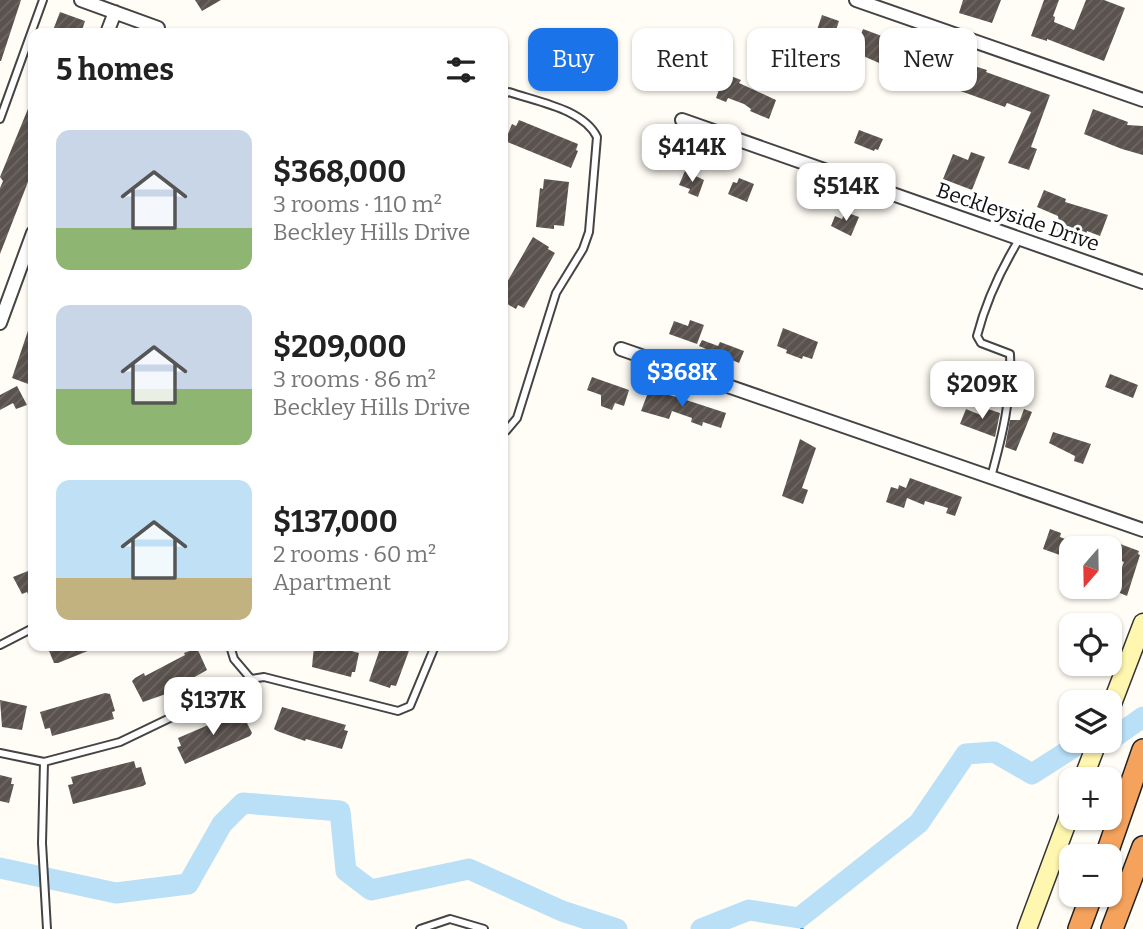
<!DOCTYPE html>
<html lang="en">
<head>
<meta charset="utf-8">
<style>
	body { margin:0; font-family:Bitter,serif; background:#f2f2f2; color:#222; height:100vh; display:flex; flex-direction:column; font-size:26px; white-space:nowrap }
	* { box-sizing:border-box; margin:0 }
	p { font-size:23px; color:#767676 }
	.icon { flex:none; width:38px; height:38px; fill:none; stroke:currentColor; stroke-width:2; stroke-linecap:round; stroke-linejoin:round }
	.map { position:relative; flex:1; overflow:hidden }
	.panel { position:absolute; left:28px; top:28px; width:480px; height:623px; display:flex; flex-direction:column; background:#fff; border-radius:14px; box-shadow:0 2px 5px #0004 }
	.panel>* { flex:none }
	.banner { position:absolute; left:528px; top:28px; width:509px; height:63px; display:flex; gap:14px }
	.needle { width:46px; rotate:200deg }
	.tools { position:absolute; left:1059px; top:536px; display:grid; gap:14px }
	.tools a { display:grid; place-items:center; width:63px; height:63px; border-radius:14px; background:#fff; box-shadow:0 2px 5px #0004; font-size:35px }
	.price { position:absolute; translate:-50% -60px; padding:0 16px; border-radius:14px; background:#fff; color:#222; font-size:23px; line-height:46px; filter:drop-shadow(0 2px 4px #0008) }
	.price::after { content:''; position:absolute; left:50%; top:42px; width:21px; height:16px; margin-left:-10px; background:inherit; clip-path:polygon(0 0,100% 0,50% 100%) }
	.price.on { background:#1a73e8; color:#fff }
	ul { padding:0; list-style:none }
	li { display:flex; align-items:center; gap:21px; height:175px; padding:0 28px }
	li span { display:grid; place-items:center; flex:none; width:196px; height:140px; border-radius:14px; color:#555 }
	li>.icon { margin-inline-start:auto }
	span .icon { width:84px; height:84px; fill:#fffc; stroke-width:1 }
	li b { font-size:30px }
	h2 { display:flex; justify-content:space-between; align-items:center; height:84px; padding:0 28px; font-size:30px }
	.pill { padding:0 24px; border-radius:14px; background:#fff; box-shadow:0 2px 5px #0004; font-size:24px; line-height:63px }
	.pill.on { background:#1a73e8; color:#fff }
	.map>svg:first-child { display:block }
</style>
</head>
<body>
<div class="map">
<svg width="1143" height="929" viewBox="0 0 1143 929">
	<defs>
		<pattern id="building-hatch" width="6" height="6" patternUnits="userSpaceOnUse" patternTransform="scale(1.75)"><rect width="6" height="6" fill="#5a524d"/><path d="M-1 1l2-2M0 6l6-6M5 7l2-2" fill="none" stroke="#6d6662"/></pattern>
	</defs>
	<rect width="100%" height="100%" fill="#fffdf5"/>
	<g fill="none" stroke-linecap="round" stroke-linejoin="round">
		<path stroke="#3f96cf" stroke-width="3.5" d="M799,918L802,929"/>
		<path stroke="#b9e0f7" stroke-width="21" d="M1110,736H1116L1143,717
			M0,868L116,893L188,884L222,824L243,803L340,811L346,871L371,890L469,869L562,911L617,929
			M701,929L749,910L799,918L919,823L966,754L994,752L1032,774L1085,740"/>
	</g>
	<path fill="url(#building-hatch)" d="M0,0H21L1,61H0Z
		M195,0H221L202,11Z
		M963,0H1001L992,23L959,13Z
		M1044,0H1059L1053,16L1055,17L1054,22L1074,30L1086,0H1104L1125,8L1104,61L1047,39V41L1031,36Z
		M60,12L85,21L81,33H52Z
		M822,15L839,21L833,39L816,33Z
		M863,29L895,41L886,66L854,52Z
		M919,49L987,70L986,72L1050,95L1031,147L1037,149L1029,170L1008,163L1031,112L1007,103L1005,107L913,74Z
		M718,71L741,80L739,83L776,100L769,119L750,111L751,109L744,104L728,98L726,102L716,98L721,84L714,82Z
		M32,99L33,169L0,254V188L3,181L0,177Z
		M1093,109L1128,122L1127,125L1143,126V155L1122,149L1084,134Z
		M519,120L578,144L576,150L578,151L571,168L505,141L512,124L516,126Z
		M859,130L883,139L878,150L875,149L874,151L854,143Z
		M971,152L985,157L972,190L943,179L953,154L968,160Z
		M685,171L704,180L698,197L688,193L690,189L679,185Z
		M739,178L754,184L747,202L728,194L733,182L737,183Z
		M544,179L569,182L564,226L554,225V229L536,227L540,188L543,189Z
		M1044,190L1066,199L1065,202L1108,215L1100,236L1087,231L1086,235L1066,228L1063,236L1055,233L1059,222L1058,216L1037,207Z
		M845,212L859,217L851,236L831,226L835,216L842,219Z
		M533,237L549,247L548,249L555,253L524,308L518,305L516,309L502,301V291Z
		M32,319L33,379L31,385L12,378Z
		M690,320L704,325L697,344L669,334L674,321L688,326Z
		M783,328L818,342L812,359L803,356L802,359L786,353L787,350L777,346Z
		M702,340L718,346L720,342L744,351L739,363L699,346Z
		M1110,374L1138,385L1133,398L1105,387Z
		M592,377L629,390L624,406L615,403L612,410L601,406V395L587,390Z
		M17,386L27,405L16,409L13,403L0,410V395Z
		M649,390L677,397L726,413L721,428L703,422L702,426L691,422L692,418L672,411L669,419L641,411Z
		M985,408L1000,413L995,437L960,424L966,409L983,416Z
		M1024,409L1032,412L1016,451L1005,447L1010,420H1020Z
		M1053,432L1091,444L1083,464L1074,461L1075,456L1049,443Z
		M800,439L816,448L802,488L808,490L803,504L782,496Z
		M910,478L962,497L955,516L946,513L948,508L925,501L924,505L907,498L904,508L886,502L891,487L898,489L899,485L906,488Z
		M1050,529L1061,533L1060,537L1088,548H1071V559L1043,549Z
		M1115,542L1139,551L1138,554L1140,555L1127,596L1113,590L1124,562L1110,556Z
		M33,569V605L27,592L22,594L13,577Z
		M47,646H100L58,663H54Z
		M314,646H333L359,653L355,672H352L351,677L312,667Z
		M381,646H403L410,648L396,686L391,685L390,688L369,681Z
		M197,648L207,670L163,695L143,702L132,681L135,678L144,673L145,676L185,655L184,653Z
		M105,693L110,694L115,711L112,712L114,719L52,736L50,728L45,729L40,712Z
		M0,700L27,706L22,730L2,727Z
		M282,707L346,725L344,730L348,731L342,749L306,739L305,741L277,731L274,729Z
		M236,712L239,720L244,717L252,733L250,736L185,764L177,747L181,746L178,738L206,726L220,719V717Z
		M134,761L136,768L141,767L146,784L143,786L73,804L68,785L73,784L71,777Z
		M0,775L12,778L11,784H14L9,803L0,801Z"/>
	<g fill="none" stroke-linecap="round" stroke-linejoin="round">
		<g stroke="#444" stroke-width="10">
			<path id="service" d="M502,95L509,92C538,102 583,109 597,137L589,232L583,249L556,293L517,418L506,431H502
				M0,119L43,0
				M991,477C1002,437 1012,397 1010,354L981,343L977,336C986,301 1001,269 1020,238
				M0,645L33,628
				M230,646L234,659L251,679
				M0,753L44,762L120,742L251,679L264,677L398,711L410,706L435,646
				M44,762L42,843L47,929
				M420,929L450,919L484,929"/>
		</g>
		<g stroke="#444" stroke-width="16">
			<path id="minor" d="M81,0L158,28
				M856,0L1143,100
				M107,33L115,12
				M682,120L1143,282
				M0,323L33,233
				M621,349L1143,530"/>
		</g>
		<g stroke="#333" stroke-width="21">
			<path id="secondary" d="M1110,709L1143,623
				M1083,779L1098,740
				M1027,929L1071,811"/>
		</g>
		<g stroke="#222" stroke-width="24">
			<path id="motorway" d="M1106,856L1143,750
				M1079,929L1092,894
				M1112,929L1143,847"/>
		</g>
		<use href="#service" stroke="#fff" stroke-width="6"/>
		<use href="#minor" stroke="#fff" stroke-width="12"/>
		<use href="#secondary" stroke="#fff6b0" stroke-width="18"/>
		<use href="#motorway" stroke="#f5a25d" stroke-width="21"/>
	</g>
	<g text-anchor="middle" stroke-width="7" stroke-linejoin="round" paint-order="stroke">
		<g font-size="21" fill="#111" stroke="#fff">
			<text transform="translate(1018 217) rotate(19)" y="7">Beckleyside Drive</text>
		</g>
	</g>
</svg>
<div class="tools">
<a><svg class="needle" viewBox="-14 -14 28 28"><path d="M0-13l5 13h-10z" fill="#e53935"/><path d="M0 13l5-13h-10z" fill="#767676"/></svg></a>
<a><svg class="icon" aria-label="locate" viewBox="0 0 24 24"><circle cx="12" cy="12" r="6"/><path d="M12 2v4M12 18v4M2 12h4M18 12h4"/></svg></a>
<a><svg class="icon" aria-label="layers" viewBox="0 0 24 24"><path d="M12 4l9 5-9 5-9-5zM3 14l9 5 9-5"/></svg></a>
<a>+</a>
<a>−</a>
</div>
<b class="price" style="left:692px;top:184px">$414K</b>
<b class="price" style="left:846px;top:223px">$514K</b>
<b class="price on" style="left:682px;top:409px">$368K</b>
<b class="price" style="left:982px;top:421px">$209K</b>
<b class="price" style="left:213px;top:737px">$137K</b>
<div class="banner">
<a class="pill on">Buy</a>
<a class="pill">Rent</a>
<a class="pill">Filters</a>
<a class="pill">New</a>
</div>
<section class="panel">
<h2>5 homes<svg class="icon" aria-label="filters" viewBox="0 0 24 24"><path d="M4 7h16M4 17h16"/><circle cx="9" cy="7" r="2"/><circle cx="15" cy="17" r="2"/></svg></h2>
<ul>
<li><span style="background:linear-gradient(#c9d6e8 70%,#8fb573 0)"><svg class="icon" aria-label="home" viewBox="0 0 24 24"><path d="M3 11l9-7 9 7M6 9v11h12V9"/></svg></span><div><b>$368,000</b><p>3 rooms · 110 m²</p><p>Beckley Hills Drive</p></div></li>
<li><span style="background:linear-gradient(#c9d6e8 60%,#8fb573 0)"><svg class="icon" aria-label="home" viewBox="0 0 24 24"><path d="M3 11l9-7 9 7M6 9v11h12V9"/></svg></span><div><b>$209,000</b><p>3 rooms · 86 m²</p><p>Beckley Hills Drive</p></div></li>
<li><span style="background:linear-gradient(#bfe0f5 70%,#c2b280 0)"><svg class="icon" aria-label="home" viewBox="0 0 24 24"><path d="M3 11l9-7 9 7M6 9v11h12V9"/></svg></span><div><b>$137,000</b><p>2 rooms · 60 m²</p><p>Apartment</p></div></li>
</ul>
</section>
</div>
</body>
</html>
